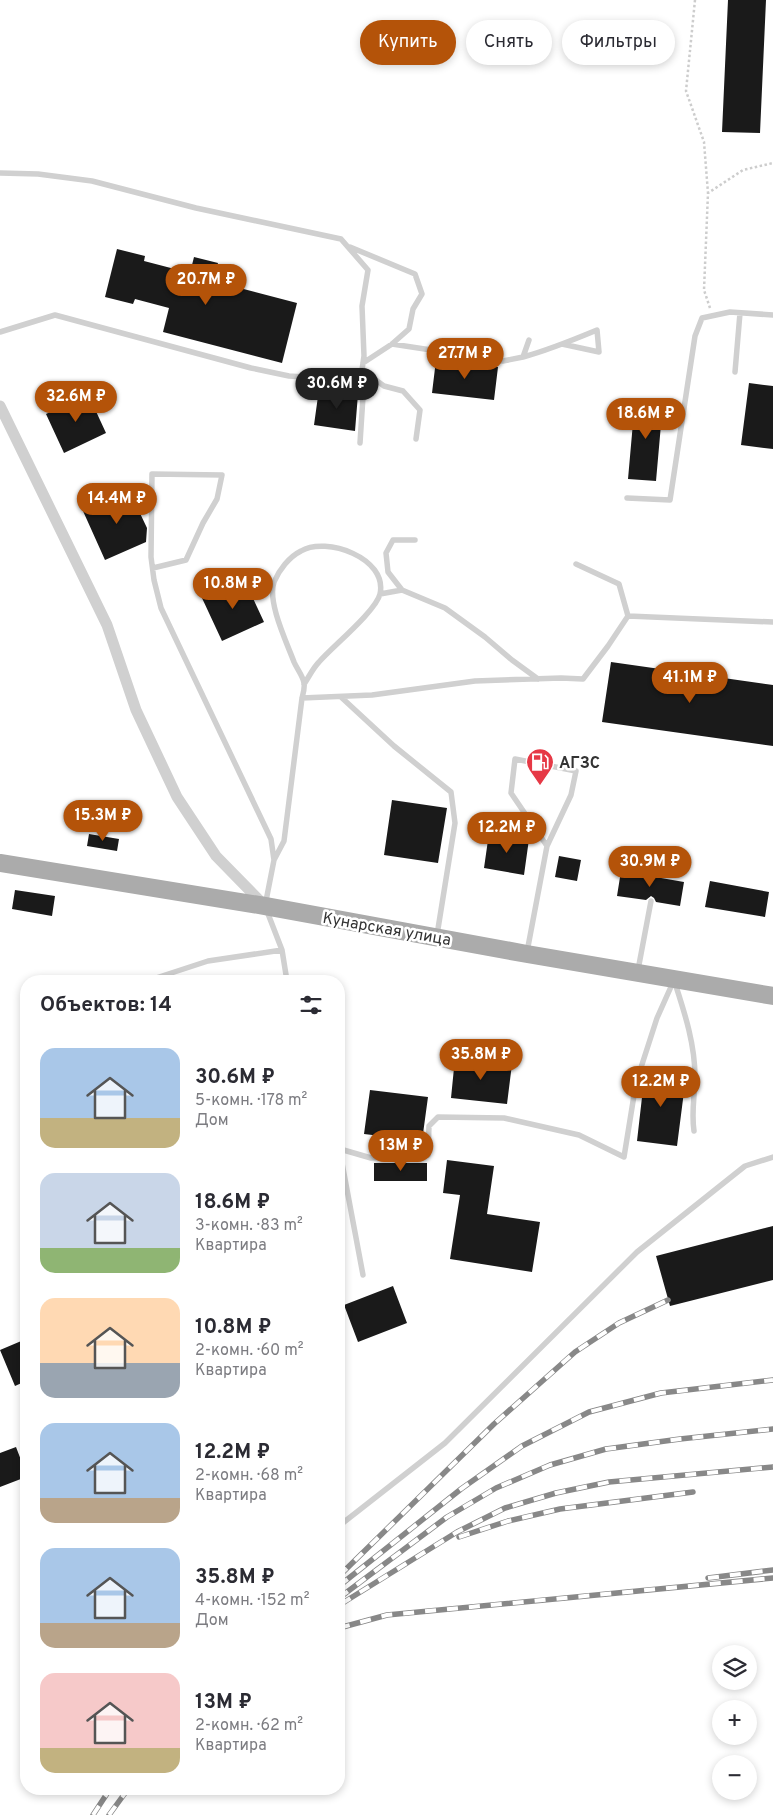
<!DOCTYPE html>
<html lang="ru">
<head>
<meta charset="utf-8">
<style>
	body { margin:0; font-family:Overpass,sans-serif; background:#f7f7f7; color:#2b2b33; height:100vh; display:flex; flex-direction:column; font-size:19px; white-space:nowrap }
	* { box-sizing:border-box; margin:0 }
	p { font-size:16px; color:#7c7c81 }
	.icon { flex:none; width:28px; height:28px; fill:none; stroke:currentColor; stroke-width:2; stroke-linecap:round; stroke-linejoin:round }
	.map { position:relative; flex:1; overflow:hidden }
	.details { position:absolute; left:20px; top:975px; width:325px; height:820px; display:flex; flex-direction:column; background:#fff; border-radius:20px; box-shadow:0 2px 8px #0003 }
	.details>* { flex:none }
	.hud { position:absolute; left:360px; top:20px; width:338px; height:45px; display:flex; gap:10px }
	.tools { position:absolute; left:712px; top:1645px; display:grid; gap:10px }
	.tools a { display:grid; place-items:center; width:45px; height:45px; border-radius:50%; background:#fff; box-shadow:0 2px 8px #0003; font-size:25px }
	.price { position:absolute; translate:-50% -42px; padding:0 11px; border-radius:18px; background:#b45309; color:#fff; font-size:16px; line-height:32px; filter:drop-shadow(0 1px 2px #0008) }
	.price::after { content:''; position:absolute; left:50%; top:30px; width:15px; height:11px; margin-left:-8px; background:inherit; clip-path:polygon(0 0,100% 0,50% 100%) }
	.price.active { background:#222; color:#fff }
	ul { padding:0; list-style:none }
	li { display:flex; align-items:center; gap:15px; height:125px; padding:0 20px }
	li span { display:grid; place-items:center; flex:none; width:140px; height:100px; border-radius:15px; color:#555 }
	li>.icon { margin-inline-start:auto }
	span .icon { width:60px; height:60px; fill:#fffc; stroke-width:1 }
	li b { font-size:21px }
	h2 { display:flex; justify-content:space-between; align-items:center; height:60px; padding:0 20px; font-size:21px }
	.pill { padding:0 18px; border-radius:22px; background:#fff; box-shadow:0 2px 8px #0003; font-size:18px; line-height:45px }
	.pill.active { background:#b45309; color:#fff }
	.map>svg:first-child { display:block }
</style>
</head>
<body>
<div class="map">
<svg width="773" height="1815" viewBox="0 0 773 1815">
	<rect width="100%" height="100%" fill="#fff"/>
	<path fill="#1a1a1a" d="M728,0H766L760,133L722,132Z
		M117,249L145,256L144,261L190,273L194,257L218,263L213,281L297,303L282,363L163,332L169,308L135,299L133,304L105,297Z
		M436,360L498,367L494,400L432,393Z
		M749,383L773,386V449L741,445Z
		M319,389L358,394L355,431L314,425Z
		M88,394L106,433L64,453L46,414Z
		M635,400L663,402L656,481L628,479Z
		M129,490L147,528L146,542L105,560L83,511Z
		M244,579L264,622L222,641L202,598Z
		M611,662L773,685V746L602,722Z
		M392,800L447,808L438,863L384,855Z
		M489,833L529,839L524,875L484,868Z
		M89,834L119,839L117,851L87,846Z
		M559,856L581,860L577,881L555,877Z
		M621,871L684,882L680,906L656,902L654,898L651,896L646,900L617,896Z
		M710,881L769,892L765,917L705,907Z
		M15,890L55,896L52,916L12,909Z
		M455,1058L512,1064L507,1104L451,1098Z
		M645,1071L686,1076L677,1146L637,1141Z
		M370,1090L428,1097L422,1141L364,1134Z
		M447,1160L494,1166L487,1214L540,1222L532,1272L450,1259L460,1195L443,1193Z
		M374,1163H427V1181H374Z
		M773,1226V1280L670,1306L656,1256Z
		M393,1286L407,1323L358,1342L344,1305Z
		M26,1339V1381L15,1386L0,1350Z
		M16,1447L26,1473V1477L0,1487V1453Z"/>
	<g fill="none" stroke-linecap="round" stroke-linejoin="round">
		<path stroke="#cdcdcd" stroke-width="2.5" stroke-dasharray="2.5 2.5" stroke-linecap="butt" d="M695,0L686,91L704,142L708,193
			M710,308L704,290L708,193L743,170L773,163"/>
		<path stroke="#d0d0d0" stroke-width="5.5" d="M0,173L38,174L92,181L196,208L341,239L368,270L362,306L364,356L362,370L364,381
			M350,247L415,274L422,294L413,309L409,329L392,344L363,363
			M0,332L55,315L251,368L289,376L364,381L360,443
			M392,344L503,361L523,357L529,340
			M523,357C549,350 573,340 597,330L599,352L562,344
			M362,370L384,386L403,391L420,410L416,439
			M735,372L740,313
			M627,498L670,500L695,336L702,318L730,312L773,315
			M415,540H393L386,553L388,572L402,590L445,608L485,637L512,660L538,679
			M153,568L186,560L203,523L217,499L222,475L152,474L151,557L154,580L161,608L271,839L274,860L265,906L282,950L287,981
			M380,594L402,590
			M628,616L773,622
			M341,697L394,746L451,792L455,823L437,935
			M302,698C303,694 305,688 304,683C303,676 297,669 294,662C287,643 267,602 274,582C279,570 289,557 301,551C326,536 388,558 380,594C376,611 332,647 319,662C313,668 309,677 304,684
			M274,860L284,841L302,698L372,695L475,681L561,678L583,679L608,646L628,616L619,584L576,564
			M527,952L547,846L571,795L576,771L515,759L511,793L547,846
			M638,970L651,901
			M153,979L208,961L282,950
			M339,1147L363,1275
			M340,1149L371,1158L428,1155L429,1126L438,1117L504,1118L579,1135L624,1157L636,1083L657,1018L674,980C684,1011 695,1043 695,1077C695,1096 691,1111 694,1131
			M339,1526L445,1443L637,1252L745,1166L773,1157"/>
		<path stroke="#d0d0d0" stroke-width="11" d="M0,406L107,625L136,710L177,797L216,856L265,906"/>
		<path stroke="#ababab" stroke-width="18" d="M0,863L265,906L527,954L773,996"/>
		<g stroke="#888" stroke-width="5.5">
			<path id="rail" d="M459,1537L508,1521L560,1509L693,1492
				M339,1576L494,1424L575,1352L619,1323L668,1300
				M708,1578L773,1570
				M339,1586L461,1489L522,1446L589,1412L661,1393L773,1380
				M339,1598L447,1517L496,1488L550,1465L606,1449L680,1439L773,1429
				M341,1604L457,1532L505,1508L556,1493L609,1482L773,1467
				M339,1628L387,1615L773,1578
				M93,1815L110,1789
				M109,1815L128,1789"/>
		</g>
		<use href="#rail" stroke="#fff" stroke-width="4" stroke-dasharray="11" stroke-linecap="butt"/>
	</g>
	<defs>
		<g id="fuel-pin" transform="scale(1.4375)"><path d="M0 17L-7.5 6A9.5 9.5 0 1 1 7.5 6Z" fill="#e63946" stroke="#fff"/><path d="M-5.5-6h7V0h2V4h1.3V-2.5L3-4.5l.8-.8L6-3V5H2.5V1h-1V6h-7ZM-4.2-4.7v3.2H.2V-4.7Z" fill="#fff"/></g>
	</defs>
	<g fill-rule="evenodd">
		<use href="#fuel-pin" x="540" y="762"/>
	</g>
	<g text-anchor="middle" stroke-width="5" stroke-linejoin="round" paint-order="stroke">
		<g font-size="16" font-weight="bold" fill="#333" stroke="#fff" text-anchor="start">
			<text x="559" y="768">АГЗС</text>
		</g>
		<g font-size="16" fill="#333" stroke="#fff">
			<text transform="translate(387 928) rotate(10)" y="6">Кунарская улица</text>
		</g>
	</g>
</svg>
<div class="tools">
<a><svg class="icon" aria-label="layers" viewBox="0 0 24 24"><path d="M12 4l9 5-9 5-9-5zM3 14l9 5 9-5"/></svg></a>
<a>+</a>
<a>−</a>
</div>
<b class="price" style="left:206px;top:306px">20.7M ₽</b>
<b class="price" style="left:465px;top:380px">27.7M ₽</b>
<b class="price active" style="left:337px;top:410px">30.6M ₽</b>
<b class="price" style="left:76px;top:423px">32.6M ₽</b>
<b class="price" style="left:646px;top:440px">18.6M ₽</b>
<b class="price" style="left:117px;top:525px">14.4M ₽</b>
<b class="price" style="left:233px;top:610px">10.8M ₽</b>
<b class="price" style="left:690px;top:704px">41.1M ₽</b>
<b class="price" style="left:103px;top:842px">15.3M ₽</b>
<b class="price" style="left:507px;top:854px">12.2M ₽</b>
<b class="price" style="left:650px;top:888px">30.9M ₽</b>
<b class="price" style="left:481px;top:1081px">35.8M ₽</b>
<b class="price" style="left:661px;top:1108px">12.2M ₽</b>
<b class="price" style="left:401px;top:1172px">13M ₽</b>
<div class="hud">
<a class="pill active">Купить</a>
<a class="pill">Снять</a>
<a class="pill">Фильтры</a>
</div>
<section class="details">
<h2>Объектов: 14<svg class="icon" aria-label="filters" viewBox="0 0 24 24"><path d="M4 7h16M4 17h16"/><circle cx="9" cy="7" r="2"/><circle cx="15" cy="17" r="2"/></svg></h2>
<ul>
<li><span style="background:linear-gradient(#a9c7e8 70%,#c2b280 0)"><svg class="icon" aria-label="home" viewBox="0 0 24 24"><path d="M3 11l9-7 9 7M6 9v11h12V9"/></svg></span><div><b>30.6M ₽</b><p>5-комн. · 178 m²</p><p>Дом</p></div></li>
<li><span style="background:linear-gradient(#c9d6e8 75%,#8fb573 0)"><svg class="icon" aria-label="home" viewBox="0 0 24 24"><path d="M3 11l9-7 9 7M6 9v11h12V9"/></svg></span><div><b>18.6M ₽</b><p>3-комн. · 83 m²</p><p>Квартира</p></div></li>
<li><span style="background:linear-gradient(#ffd9b3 65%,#9aa5b1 0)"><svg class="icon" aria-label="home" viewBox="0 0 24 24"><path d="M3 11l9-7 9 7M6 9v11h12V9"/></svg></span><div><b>10.8M ₽</b><p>2-комн. · 60 m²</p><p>Квартира</p></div></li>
<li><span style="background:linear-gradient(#a9c7e8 75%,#b9a48a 0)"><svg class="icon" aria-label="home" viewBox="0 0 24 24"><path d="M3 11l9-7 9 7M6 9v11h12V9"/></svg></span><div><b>12.2M ₽</b><p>2-комн. · 68 m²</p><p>Квартира</p></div></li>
<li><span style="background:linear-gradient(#a9c7e8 75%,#b9a48a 0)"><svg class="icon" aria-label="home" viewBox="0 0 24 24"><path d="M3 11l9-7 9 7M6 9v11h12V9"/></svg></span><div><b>35.8M ₽</b><p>4-комн. · 152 m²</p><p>Дом</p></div></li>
<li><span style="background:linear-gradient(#f6c9c9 75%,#c2b280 0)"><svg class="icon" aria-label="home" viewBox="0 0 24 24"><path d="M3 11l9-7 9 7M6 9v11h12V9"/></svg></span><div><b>13M ₽</b><p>2-комн. · 62 m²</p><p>Квартира</p></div></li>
</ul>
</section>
</div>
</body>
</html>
